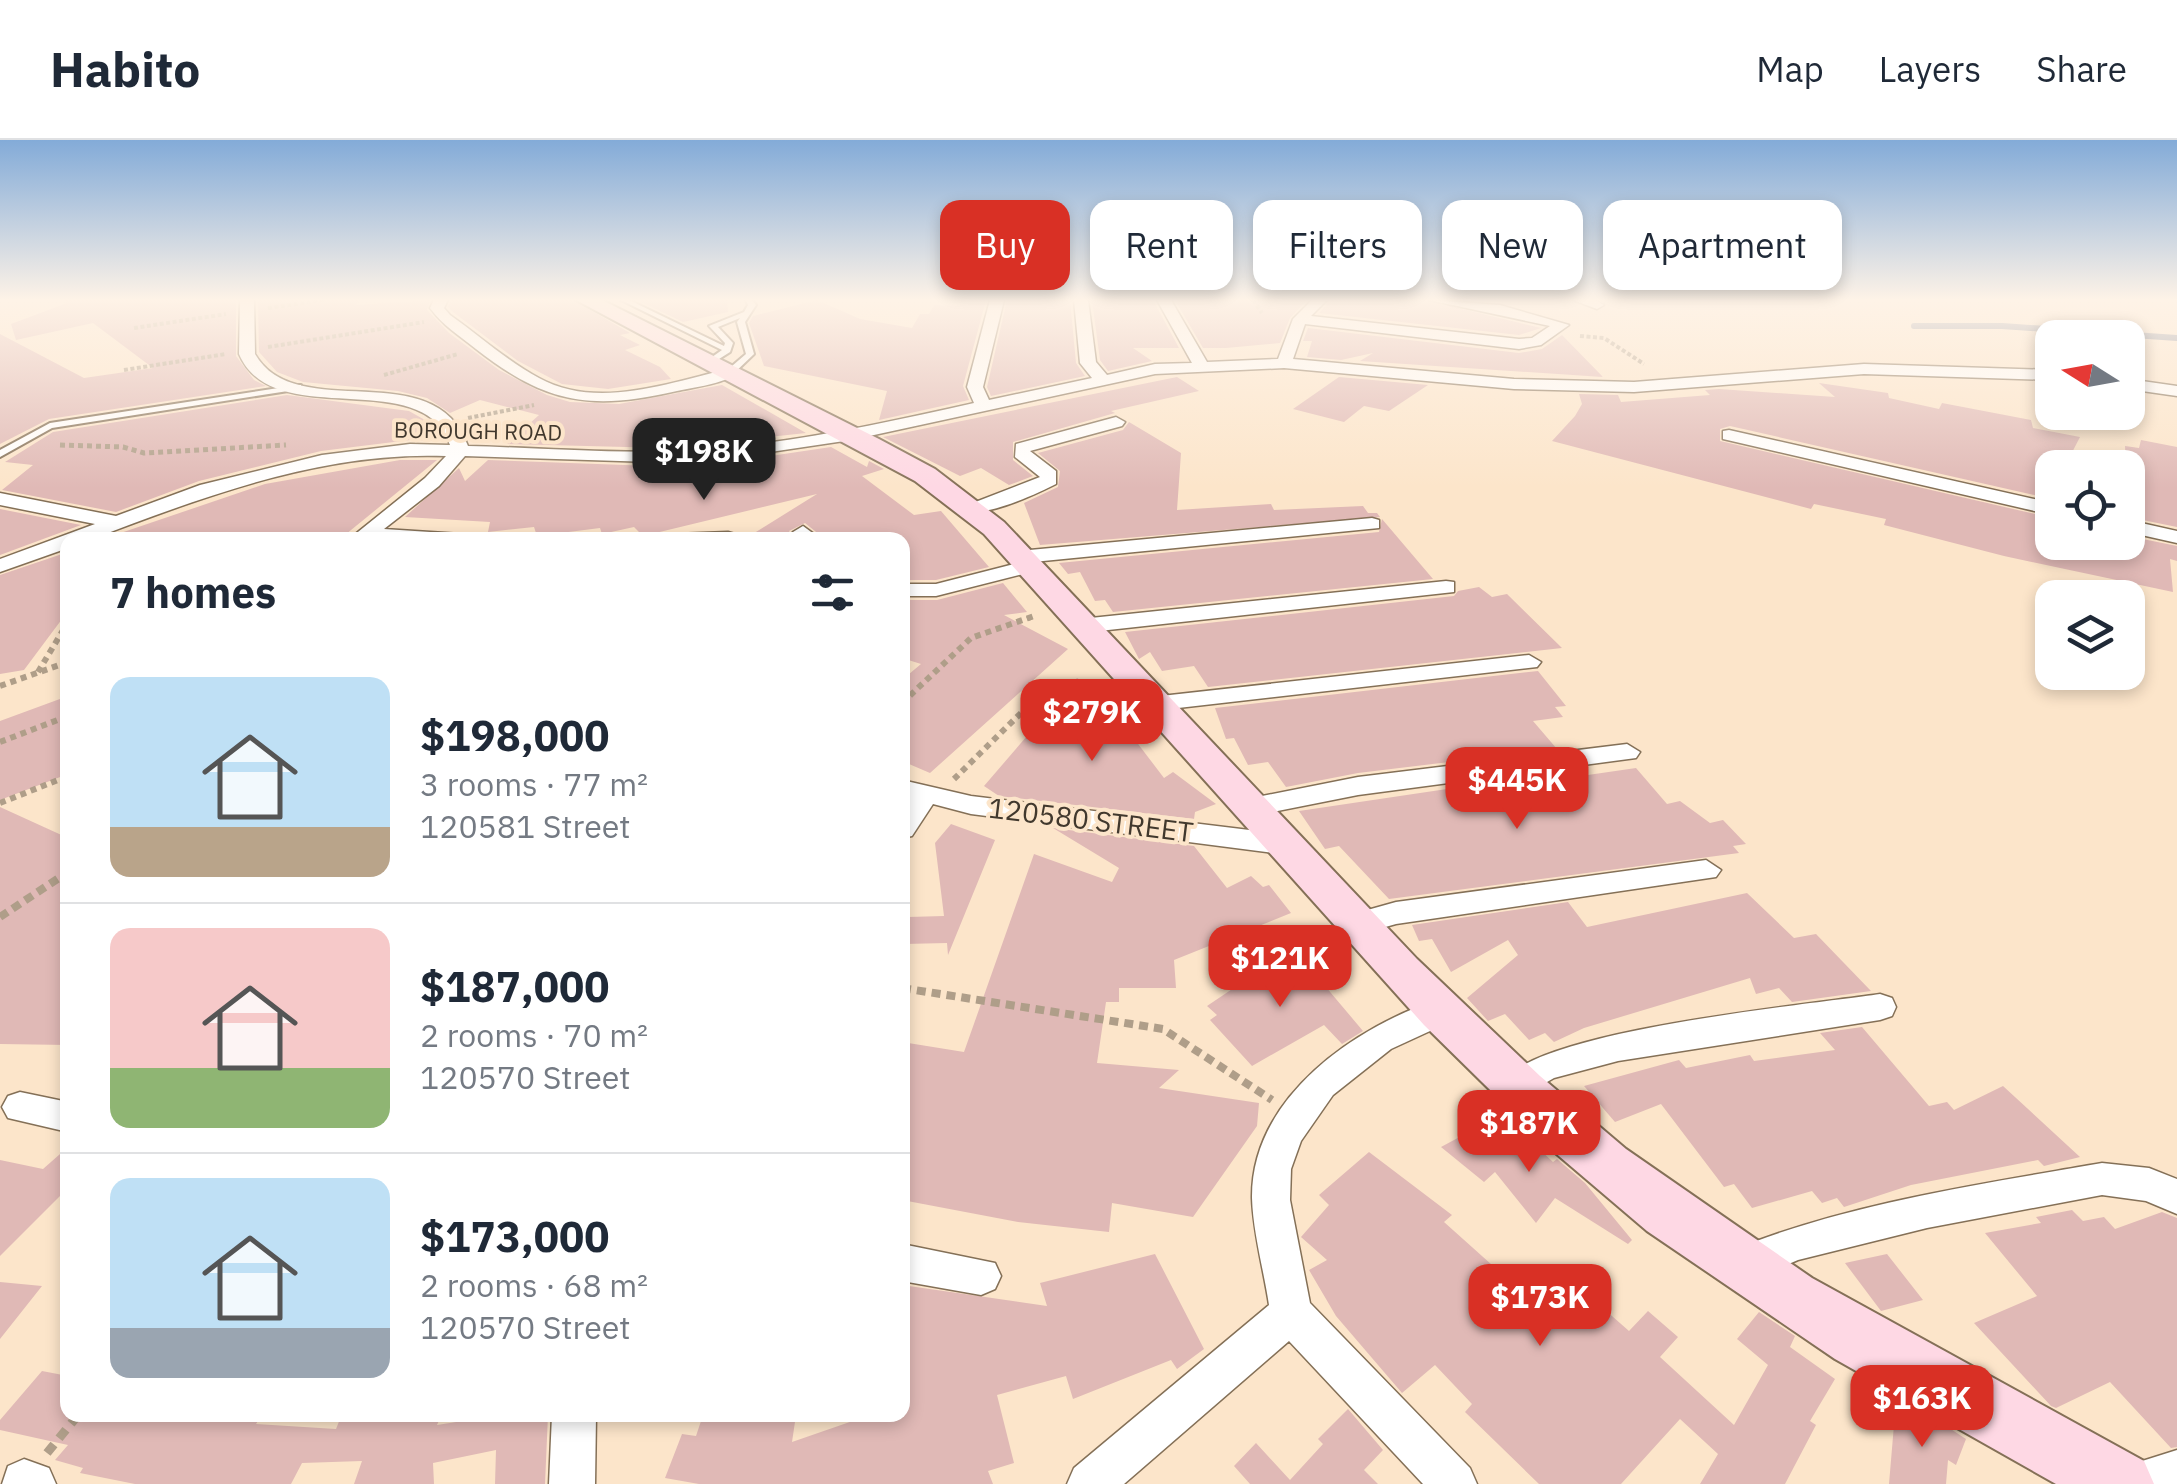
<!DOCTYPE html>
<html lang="en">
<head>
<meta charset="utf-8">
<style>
	body { margin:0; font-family:"IBM Plex Sans",sans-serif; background:#f6f6f7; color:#1f2937; height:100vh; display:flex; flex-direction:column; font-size:38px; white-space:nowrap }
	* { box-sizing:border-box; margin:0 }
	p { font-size:32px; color:#747a83 }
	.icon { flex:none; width:55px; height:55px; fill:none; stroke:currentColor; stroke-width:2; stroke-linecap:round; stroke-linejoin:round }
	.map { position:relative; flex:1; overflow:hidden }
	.details { position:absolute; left:60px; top:392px; width:850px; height:890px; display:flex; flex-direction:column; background:#fff; border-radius:20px; box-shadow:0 5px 15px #0003 }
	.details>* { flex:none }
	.banner { position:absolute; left:940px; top:60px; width:950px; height:90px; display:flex; gap:20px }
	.needle { width:65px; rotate:281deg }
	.controls { position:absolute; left:2035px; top:180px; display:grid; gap:20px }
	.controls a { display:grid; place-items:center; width:110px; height:110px; border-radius:20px; background:#fff; box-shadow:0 5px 15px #0003; font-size:50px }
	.price { position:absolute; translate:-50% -85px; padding:0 22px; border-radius:20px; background:#d93025; color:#fff; font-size:32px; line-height:65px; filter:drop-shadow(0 2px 5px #0008) }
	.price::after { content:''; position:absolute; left:50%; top:60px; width:30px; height:22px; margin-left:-15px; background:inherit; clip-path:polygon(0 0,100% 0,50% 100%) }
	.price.active { background:#222; color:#fff }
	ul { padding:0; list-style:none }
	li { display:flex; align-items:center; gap:30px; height:250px; padding:0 50px }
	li+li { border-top:2px solid #e0e1e3 }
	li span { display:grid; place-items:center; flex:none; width:280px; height:200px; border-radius:20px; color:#555 }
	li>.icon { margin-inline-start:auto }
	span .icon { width:120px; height:120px; fill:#fffc; stroke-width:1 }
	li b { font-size:42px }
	h2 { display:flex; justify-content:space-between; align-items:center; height:120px; padding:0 50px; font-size:42px }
	.chip { padding:0 35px; border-radius:20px; background:#fff; box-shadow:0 5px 15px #0003; font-size:35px; line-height:90px }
	.chip.active { background:#d93025; color:#fff }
	header { display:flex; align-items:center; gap:60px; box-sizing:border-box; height:140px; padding:0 50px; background:#fff; border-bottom:2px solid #e0e1e3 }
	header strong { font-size:48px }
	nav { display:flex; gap:55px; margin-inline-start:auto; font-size:35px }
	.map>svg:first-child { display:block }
</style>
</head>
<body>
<header>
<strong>Habito</strong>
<nav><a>Map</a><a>Layers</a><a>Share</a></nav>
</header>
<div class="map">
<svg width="2177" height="1344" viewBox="0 0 2177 1344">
	<rect width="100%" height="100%" fill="#fce5ca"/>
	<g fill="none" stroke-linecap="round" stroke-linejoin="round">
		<path stroke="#767f94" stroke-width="6" d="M1914,186H2002L2177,198"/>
	</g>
	<path fill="#e0b9b6" d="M63,160H236V216L254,240L266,246L49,279L0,304V194L84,238L153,228L93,183L16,200L11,184L67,163Z
		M258,160H359L356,165L430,160L427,170L449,193L499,230L547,255L570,262L619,264L722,245L806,293L665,308L507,304L539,275L480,260L450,273L427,258L398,251L303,242L277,232L259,212Z
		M452,160H573L630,193L620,195L640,205L625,210L660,227L671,239L608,249L562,244L518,221L453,172L448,167Z
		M637,160H727L728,172L683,182Z
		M817,160L860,179L912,188L920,174H929L934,165L960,166V160H986L963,246L969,260L879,280L887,251L764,226L749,183L753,176Z
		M1007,160H1070L1076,223L1085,236L991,256L987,247Z
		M1092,160H1153L1179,208H1133L1152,221L1108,231L1100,220Z
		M1175,160H1307L1290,178L1280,203L1226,208H1203Z
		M1331,160H1425L1541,188L1519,195L1319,173Z
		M1308,188L1519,213L1542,209L1562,195L1603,237L1360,221L1373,213L1341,220L1307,217L1312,201H1303Z
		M1177,237L1199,251L1111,271L1115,273L1013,302V320L1033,336L1009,345L981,328L960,336L883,297Z
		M1339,237L1428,245L1389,271L1364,266L1344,282L1293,269Z
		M1819,243L1888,253L1889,258L1939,269L1942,263L2031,280L2033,288L2080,297L2064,328H2052V359L1730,286L1720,289V301L2052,378V402H2128V396L2177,406V421L2170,419L2173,452L2004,416L1884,385L1886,379L1814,364L1811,369L1552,301L1575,276L1582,264L1579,254L1618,255L1621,262L1710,255L1705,250L1719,249L1835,257Z
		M287,255L409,271L432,284L443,301L410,300L321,311L199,341L116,372L2,350L33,325L5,322L53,292Z
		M1129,282L1181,313L1177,370L1271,364L1274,370L1363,366L1368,373H1377L1380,377L1040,405L1024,363L1058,347L1060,331L1038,313L1123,290Z
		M2141,300L2177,307V387L2128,377L2125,306L2139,308Z
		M831,307L867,327L869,321L884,329L862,336L914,375L941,371L989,427L936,440H902V400H826L805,383L789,391L795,400H743L817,354L643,396L634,387L602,394L600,388L537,396L534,387L488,392L490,382L405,377L459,328L465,341L488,320L652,326L730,322Z
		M400,320H437L340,399L100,400L265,344Z
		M0,369L81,385L0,415Z
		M1382,379L1433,439L1113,472L1105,460L1095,461L1080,432L1068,434L1059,423L1379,392Z
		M68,412V471L24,530L0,534V435Z
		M1003,443L1027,472L1004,475L1068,509L930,633L902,621V540L921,524L902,518V460H937Z
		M1479,447L1492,457L1507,454L1562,508L1208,547L1194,526L1162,531L1150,512L1139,519L1125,492L1454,456L1458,451Z
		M1538,531L1566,566L1555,567L1563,577L1533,581L1557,609L1358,633L1286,647L1268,622L1248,625L1234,598L1226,599L1215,568Z
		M1077,538L1100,554L1164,638L1173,632L1216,664L1195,672L1194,679L999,656L984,646Z
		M68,556V634L0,660V581Z
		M1636,628L1667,664L1680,661L1710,683L1723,680L1746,704L1733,706L1739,713L1389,759L1339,706L1325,709L1299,671L1575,630L1581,636Z
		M0,667L68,698V905L0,904Z
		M951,684L995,700L948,815L947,803L904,804L908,777L944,776L935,703Z
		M1053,688L1194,706L1227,748L1251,736L1263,747L1269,745L1291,773L1174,820L1176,848H1119V862H1106L1097,923L1179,930L1159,948L1259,963L1257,986L1193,1077L1112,1063L1109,1092L1018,1082L902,1060V902L964,912L1034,714L1112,742L1119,728Z
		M1747,753L1794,798L1816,794L1871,851L1792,862L1779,848L1756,854L1750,838L1584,888L1554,902L1545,893L1529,900L1505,874L1488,881L1467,858L1518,815L1508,800L1451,832L1432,799L1419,801L1412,785L1568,762L1587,787Z
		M1293,808L1363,891L1342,904L1324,885L1252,926L1210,880L1217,875L1207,866Z
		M1862,887L1929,966L1947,962L1954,970L2003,946L2080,1017L2044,1026L2038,1020L1911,1045L1844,1067L1837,1058L1822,1063L1812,1051L1752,1068L1734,1044L1724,1047L1661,964L1615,982L1584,946L1679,920L1686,928L1750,915L1754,921L1835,910L1820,893Z
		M1493,979L1506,991L1511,988L1533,1009L1537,1007L1553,1022L1557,1019L1585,1043L1632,1100L1628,1104L1555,1058L1536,1083L1495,1032L1484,1042L1441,1007Z
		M68,1007V1048L0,1116V1020L43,1029Z
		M1369,1012L1452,1075L1444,1082L1549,1176L1579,1147L1629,1191L1648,1171L1678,1197L1660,1217L1734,1285L1768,1225L1737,1199L1759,1172L1795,1196L1790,1207L1835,1239L1810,1281L1816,1285L1785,1344H1700L1718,1314L1680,1279L1621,1344H1539L1465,1272L1472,1264L1435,1225L1402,1253L1336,1176L1309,1130L1327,1120L1301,1097L1329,1065L1319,1055Z
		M2072,1070L2083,1081L2104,1077L2115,1089L2162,1072L2177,1078V1307L2171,1308L2110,1242L2056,1268L2051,1266L1974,1183L2037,1156L1985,1093L2041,1083L2036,1077Z
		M1155,1114L1204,1209L1177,1229L1171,1220L1073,1259L1066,1236L997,1255L1014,1323L988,1331L993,1344H699L665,1338L682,1294L696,1296L703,1275H796L792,1302L870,1275H902V1145L1047,1166L1040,1143Z
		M1887,1114L1923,1160L1881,1171L1845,1123Z
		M0,1142L42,1146L0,1199Z
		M42,1231L68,1236V1275H262L256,1284L336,1289L340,1279L441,1276L437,1285L501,1275H548L545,1344H495L496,1310L433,1323L434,1344H354L362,1321L302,1323L291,1344H135L80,1333L83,1328L55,1320L68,1305L0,1290V1280Z
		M1896,1261L1940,1290L1943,1284L1966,1299L1956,1325L1948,1320L1946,1344H1889Z
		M1348,1269L1383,1310L1364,1330L1378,1344H1250L1234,1326L1256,1303L1290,1340L1323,1304L1318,1299Z"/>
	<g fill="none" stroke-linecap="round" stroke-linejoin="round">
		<g stroke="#847057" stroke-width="4">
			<path id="lane" d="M621,160H629L724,206L725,203L709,186L744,172L748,165L746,160H752L756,165L745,182L754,214L731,236H725V232L746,214L737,182L740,178L718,187L733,203L730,212L708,226L704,224L705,222L722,210Z
				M298,245H301V249L52,288L0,317V310L50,283Z"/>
		</g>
		<g stroke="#847057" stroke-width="3">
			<path id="street" d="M240,160H254L255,214C296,286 435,212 468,306C555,308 644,317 731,307C813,299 893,281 974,263L967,247L990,160H1004L983,247L989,260L1092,238L1080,223L1074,160H1088L1096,222L1107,235L1155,224L1192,223L1157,160H1171L1207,222L1278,219L1293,179L1312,160H1327L1311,176L1519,199L1532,198L1550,186L1429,160L1500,165L1569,185L1541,205L1519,209L1305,184L1293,219L1514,239L1634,242L1864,224L2052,230V240L1864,234L1634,252L1514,249L1284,228L1155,234L851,300L730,318L652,322L465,316L439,346L384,389L461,394L471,400H348L425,338L446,316C321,311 204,357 89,400H68V408L0,432V419L95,384L0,365V353L116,376L200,345L322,315L410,304L450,305C423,223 273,294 239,214Z
				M434,160H448L444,168L450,175C480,196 507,221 539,238C597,270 668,243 728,229L736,234C722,244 696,247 677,251C591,271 546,264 476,209C460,196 442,185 430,168Z
				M1573,160H1595L1604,165L1597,169Z
				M2128,239L2177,246V256L2128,249Z
				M1116,277L1125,282L1122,286L1030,311L1056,331V344C1036,354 978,382 960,368L1040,337L1015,317L1016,304Z
				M1729,290L2052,363V375L1723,299V291Z
				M1372,378L1379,380V388L1033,422L1039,427L1035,431L936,456H902V444H936L1018,423L1009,417L1019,411Z
				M2128,380L2177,391V403L2128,392Z
				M803,386L822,400H800L793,392Z
				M728,392L735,394L737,400H665L675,394Z
				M1446,441L1454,442V452L1081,493L1070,486L1081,479Z
				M1529,515L1541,522L1537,527L1152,571L1140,564L1152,557Z
				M1627,604L1640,612L1636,618L1358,655L1247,677L1233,668L1247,659L1358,637Z
				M902,640L971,656L1282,694L1296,704L1282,714L971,674L933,664L912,696L902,698V668L909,658L902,657Z
				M1706,720L1721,730L1716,737L1396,784L1357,795L1346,792L1342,784L1346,776L1396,762Z
				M1880,854L1892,858L1896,867L1892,876L1880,880L1618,921L1554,938L1519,958L1507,954L1502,944C1528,891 1814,864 1880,854Z
				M1442,858L1454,862L1458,871L1454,880L1391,909L1333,955L1301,1001L1291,1029L1290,1060L1310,1163L1470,1328L1477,1344H1423L1289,1201L1124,1344H1067L1074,1328L1269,1165C1264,1131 1253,1093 1252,1058C1251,957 1356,886 1442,858Z
				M20,952L68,962V992L8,978L2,967L8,956Z
				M2102,1023L2149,1028L2177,1039V1074L2146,1061L2102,1055L1927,1088L1798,1120L1742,1144L1728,1138L1722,1125L1728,1112C1847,1063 1976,1045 2102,1023Z
				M902,1104L995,1123L1001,1136L995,1149L981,1155L902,1141Z
				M552,1275H596L595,1344H549Z
				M2177,1310V1344H2113L2120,1328Z
				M24,1319L49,1328L56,1344H2L8,1326Z"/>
		</g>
		<g stroke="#847057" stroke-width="4">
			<path id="secondary" d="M576,160H602L879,299L935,329L1004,382L1417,819L1540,936L1626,1009L1812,1138L2144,1321L2154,1344H2056L1835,1219L1647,1091L1546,1005L1424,885L984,394L915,341Z"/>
		</g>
		<path stroke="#af9e89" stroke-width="4" stroke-dasharray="4 2.5" stroke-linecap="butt" d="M1253,160L1262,173
			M268,168L324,160
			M134,188L226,174
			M1580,196L1604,198L1644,224
			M268,207L424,182
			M124,230L226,214
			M384,235L458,214
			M468,278L534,265"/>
		<path stroke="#af9e89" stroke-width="5" stroke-dasharray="5 4" stroke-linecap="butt" d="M60,305L123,307L144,313L286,305
			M1027,479L1035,476"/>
		<path stroke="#af9e89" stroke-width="6" stroke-dasharray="6 5" stroke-linecap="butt" d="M38,532L68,482
			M0,546L68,522
			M902,563L971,498L1034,476
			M0,602L68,576
			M954,639L1021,573
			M0,663L68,636"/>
		<path stroke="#af9e89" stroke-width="8" stroke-dasharray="9 6" stroke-linecap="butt" d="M0,777L68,732
			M902,848L1163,889L1272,960"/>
		<path stroke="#af9e89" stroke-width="9" stroke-dasharray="11 8" stroke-linecap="butt" d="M47,1313L78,1275"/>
		<use href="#lane" fill="#fff" fill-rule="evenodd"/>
		<use href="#street" fill="#fff" fill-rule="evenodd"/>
		<use href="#secondary" fill="#fed8e4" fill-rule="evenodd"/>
	</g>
	<linearGradient id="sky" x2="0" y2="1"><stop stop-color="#83abd8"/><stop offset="0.46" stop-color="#fef3e7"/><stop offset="1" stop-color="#fef3e7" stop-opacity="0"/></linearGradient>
	<rect width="2177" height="348" fill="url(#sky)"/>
	<g text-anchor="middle" stroke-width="8" stroke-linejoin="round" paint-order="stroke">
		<g font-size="22" fill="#41382d" stroke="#fce5ca">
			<text transform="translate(478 291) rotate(1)" y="8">BOROUGH ROAD</text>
		</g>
		<g font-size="28" fill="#41382d" stroke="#fce5ca">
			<text transform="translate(1091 680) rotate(7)" y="10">120580 STREET</text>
		</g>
	</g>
</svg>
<div class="controls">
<a><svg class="needle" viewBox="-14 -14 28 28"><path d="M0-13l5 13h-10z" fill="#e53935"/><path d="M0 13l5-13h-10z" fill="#747a83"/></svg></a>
<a><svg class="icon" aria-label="locate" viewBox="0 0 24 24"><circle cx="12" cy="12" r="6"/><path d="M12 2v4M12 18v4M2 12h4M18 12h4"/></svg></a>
<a><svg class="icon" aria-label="layers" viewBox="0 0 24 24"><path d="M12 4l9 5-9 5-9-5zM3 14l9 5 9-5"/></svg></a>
</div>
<b class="price active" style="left:704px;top:363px">$198K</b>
<b class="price" style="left:1092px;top:624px">$279K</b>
<b class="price" style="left:1517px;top:692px">$445K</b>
<b class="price" style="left:1280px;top:870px">$121K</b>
<b class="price" style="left:1529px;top:1035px">$187K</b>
<b class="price" style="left:1540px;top:1209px">$173K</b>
<b class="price" style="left:1922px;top:1310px">$163K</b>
<div class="banner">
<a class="chip active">Buy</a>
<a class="chip">Rent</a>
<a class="chip">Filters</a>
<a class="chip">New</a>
<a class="chip">Apartment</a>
</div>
<section class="details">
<h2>7 homes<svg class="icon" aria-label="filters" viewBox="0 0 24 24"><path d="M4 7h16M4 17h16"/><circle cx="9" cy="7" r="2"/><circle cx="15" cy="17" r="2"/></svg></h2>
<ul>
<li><span style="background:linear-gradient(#bfe0f5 75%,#b9a48a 0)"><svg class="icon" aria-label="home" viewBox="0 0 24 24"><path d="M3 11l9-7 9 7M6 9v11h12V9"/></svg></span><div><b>$198,000</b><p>3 rooms · 77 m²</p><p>120581 Street</p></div></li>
<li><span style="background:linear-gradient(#f6c9c9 70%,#8fb573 0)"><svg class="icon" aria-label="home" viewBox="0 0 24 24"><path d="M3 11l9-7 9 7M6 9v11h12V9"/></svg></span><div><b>$187,000</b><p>2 rooms · 70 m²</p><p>120570 Street</p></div></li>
<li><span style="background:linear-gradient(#bfe0f5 75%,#9aa5b1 0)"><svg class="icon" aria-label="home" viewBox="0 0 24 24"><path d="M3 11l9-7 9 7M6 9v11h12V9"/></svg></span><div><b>$173,000</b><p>2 rooms · 68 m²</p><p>120570 Street</p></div></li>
</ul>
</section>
</div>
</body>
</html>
